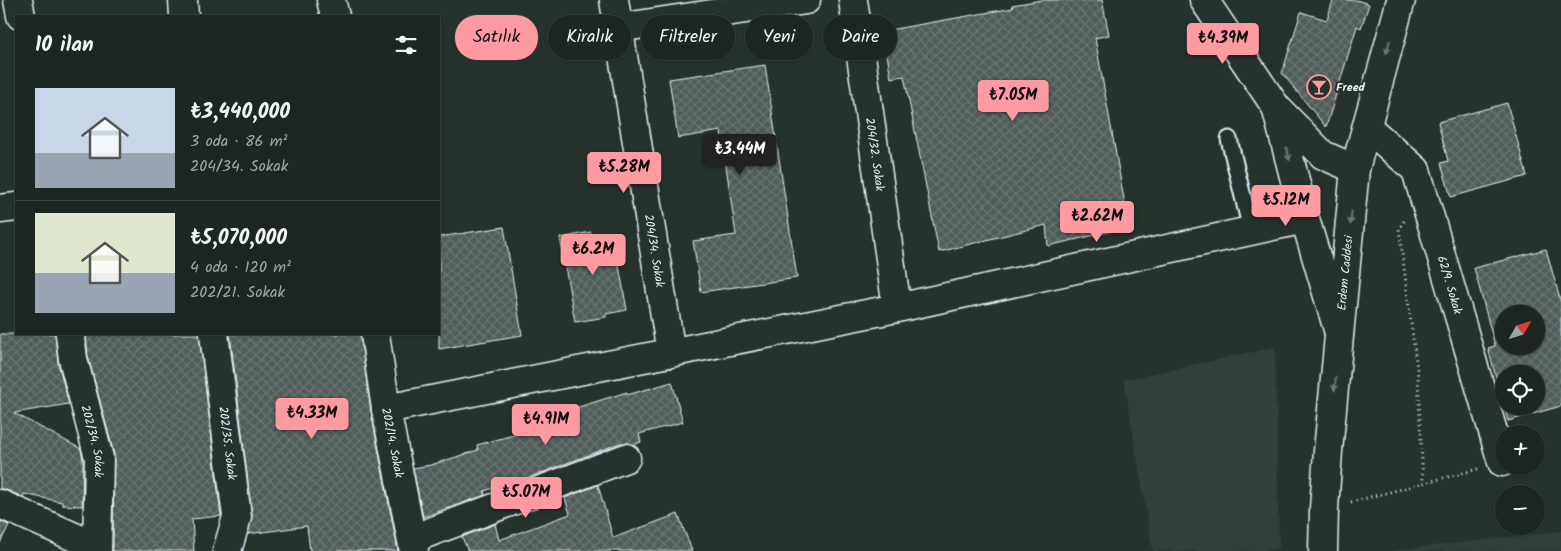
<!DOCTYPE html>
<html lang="tr">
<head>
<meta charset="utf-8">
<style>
	body { margin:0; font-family:Kalam,sans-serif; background:#29322f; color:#f1f3f6; height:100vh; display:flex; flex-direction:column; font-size:19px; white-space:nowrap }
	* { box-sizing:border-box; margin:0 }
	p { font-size:16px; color:#a0a5a5 }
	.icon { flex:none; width:28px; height:28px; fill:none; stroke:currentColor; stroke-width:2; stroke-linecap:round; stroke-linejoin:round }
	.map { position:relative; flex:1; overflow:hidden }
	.details { position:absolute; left:15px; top:15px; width:425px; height:320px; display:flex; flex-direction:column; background:#1c2622; border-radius:0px; box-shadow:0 1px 4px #0004,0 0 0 1px #3a4340 }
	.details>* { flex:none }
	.banner { position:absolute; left:455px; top:15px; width:475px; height:45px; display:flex; gap:10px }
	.needle { width:32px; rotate:51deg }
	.tools { position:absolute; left:1495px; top:305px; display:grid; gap:10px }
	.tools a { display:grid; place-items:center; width:50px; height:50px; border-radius:50%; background:#1c2622; box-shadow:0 1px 4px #0004,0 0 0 1px #3a4340; font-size:25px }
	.price { position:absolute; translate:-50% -42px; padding:0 11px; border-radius:5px; background:#ff9aa2; color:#111; font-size:16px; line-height:32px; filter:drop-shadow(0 1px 2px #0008) }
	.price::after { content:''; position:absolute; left:50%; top:30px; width:15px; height:11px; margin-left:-8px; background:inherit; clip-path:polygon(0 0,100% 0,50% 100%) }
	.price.active { background:#222; color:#fff }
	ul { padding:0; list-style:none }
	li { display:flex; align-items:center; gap:15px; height:125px; padding:0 20px }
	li+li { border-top:1px solid #3a4340 }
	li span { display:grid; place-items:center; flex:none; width:140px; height:100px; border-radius:0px; color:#555 }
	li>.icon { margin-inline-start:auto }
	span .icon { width:60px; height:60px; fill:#fffc; stroke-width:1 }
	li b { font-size:21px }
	h2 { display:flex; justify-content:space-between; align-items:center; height:60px; padding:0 20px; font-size:21px }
	.chip { padding:0 18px; border-radius:22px; background:#1c2622; box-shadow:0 1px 4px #0004,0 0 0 1px #3a4340; font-size:18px; line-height:45px }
	.chip.active { background:#ff9aa2; color:#111 }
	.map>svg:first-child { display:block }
</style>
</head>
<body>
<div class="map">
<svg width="1561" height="551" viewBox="0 0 1561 551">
	<defs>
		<pattern id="building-cross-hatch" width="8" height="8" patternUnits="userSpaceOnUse" patternTransform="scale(1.25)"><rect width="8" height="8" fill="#505c59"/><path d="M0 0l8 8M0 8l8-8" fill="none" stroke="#697472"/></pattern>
	</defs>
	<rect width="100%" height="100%" fill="#26332d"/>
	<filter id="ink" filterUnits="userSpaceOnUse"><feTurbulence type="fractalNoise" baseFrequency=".02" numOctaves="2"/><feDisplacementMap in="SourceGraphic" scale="10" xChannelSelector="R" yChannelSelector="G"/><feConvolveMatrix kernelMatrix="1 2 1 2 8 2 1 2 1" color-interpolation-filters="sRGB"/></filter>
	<g filter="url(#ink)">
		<path fill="#333f3a" d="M1275,347L1279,548L1266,551H1153L1124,380Z
			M1561,531V551H1390Z"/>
		<path fill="url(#building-cross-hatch)" stroke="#e8f1f8" fill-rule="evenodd" d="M1042,0H1102L1109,35L1095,38L1129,227L1048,246L1046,225L939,252L904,76L891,78L883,31L1013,8L1012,5Z
			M1333,0H1356L1369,4L1361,28L1357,26L1326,127L1282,73L1301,12L1327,20Z
			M765,65L797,278L701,292L693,241L736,235L721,131L678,138L669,79Z
			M1507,103L1527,176L1451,197L1441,163L1448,161L1438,122Z
			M504,227L522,335L439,349V237Z
			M591,232L592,237L613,233L627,310L606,314V317L575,322L560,238Z
			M1546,249L1561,303V406L1508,421L1504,406H1536V374H1504V406L1488,348L1495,346L1474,268ZM1504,314H1536V346H1504Z
			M0,334H55L58,363L69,404L14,413L81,449L83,460L82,506L62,505V502L24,494L23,497L6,490L0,489Z
			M86,334H199L221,516L192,519L194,551H113L114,454L88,356Z
			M230,334H360L371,412L398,551H310L307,526L248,534L252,515Z
			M672,382L683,422L639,434L641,442L633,445L628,443H620L528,478L484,491L485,495L423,517L413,468L431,465L478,450L477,445L517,434L516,429L557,417L556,414L627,392V395Z
			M598,485L613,538L678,514L692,551H468L462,537L495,524L499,540L570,514L565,498Z
			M0,521L9,525L0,543Z"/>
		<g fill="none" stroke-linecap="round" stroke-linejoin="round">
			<g stroke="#e8f1f8" stroke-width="19">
				<path id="service" d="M1229,139L1251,230"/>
			</g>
			<g stroke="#e8f1f8" stroke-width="31">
				<g id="minor">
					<path d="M18,0L21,16"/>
					<path d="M183,0L184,16"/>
					<path d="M331,0L335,16"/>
					<path id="s1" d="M614,0L671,353"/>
					<path id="s2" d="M853,0L897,308"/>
					<path d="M618,28L806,0"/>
					<path id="s3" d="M1367,127L1416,170L1502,462"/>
					<path d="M0,209L16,207"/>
					<path id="s4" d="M70,334L73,359L99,458L97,551"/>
					<path id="s5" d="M214,334L237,517L227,551"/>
					<path id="s6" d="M375,334L386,409L414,551"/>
					<path d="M386,409L897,308L1305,219"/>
					<path d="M0,504L97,547"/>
					<path d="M412,539L626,458"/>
				</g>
			</g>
			<g stroke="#e8f1f8" stroke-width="31">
				<path id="secondary" d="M1204,0L1276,107L1305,219L1339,333"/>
			</g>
			<g stroke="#e8f1f8" stroke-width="31">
				<g id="primary">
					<path d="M1276,107L1323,155L1355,169"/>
					<path id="s7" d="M1323,551L1324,509L1328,451L1355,169L1401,0"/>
				</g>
			</g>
			<path stroke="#e8f1f8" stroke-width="3" stroke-dasharray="1 4" stroke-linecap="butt" d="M1404,221L1399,229L1418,377L1423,483
				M1351,502L1478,469"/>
			<use href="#service" stroke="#26332d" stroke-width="15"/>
			<use href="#minor" stroke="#26332d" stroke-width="28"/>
			<use href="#secondary" stroke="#26332d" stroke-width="28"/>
			<use href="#primary" stroke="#26332d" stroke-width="28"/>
		</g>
		<defs><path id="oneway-solid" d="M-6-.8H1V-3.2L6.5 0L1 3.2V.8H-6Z" transform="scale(1.25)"/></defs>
		<g fill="#6a7674">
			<use href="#oneway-solid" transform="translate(1388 47) rotate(105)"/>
			<use href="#oneway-solid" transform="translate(1288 154) rotate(75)"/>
			<use href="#oneway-solid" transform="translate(1351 218) rotate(95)"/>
			<use href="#oneway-solid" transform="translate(1335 384) rotate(96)"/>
		</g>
	</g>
	<defs>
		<g id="bar-ring" transform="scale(1.25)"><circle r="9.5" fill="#26332d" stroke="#ff9aa2" stroke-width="1.5"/><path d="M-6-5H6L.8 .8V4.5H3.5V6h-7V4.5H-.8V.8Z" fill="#ff9aa2"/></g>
	</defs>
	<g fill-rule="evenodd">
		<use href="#bar-ring" x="1319" y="87"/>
	</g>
	<g text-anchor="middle" stroke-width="4" stroke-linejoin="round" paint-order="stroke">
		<g font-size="12" font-weight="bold" fill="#e8f1f8" stroke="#26332d" text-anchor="start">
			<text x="1336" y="91">Freed</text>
		</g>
		<g font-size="12" fill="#e8f1f8" stroke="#26332d">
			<text dy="4" stroke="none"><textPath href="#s2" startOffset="156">204/32. Sokak</textPath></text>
			<text dy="4" stroke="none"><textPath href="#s1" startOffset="254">204/34. Sokak</textPath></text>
			<text dy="4" stroke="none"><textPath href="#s7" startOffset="279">Erdem Caddesi</textPath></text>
			<text dy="4" stroke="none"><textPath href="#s3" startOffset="185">62/9. Sokak</textPath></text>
			<text dy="4" stroke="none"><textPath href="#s4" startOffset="110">202/34. Sokak</textPath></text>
			<text dy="4" stroke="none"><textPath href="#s5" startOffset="110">202/35. Sokak</textPath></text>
			<text dy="4" stroke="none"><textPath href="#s6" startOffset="110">202/14. Sokak</textPath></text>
		</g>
	</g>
</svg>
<div class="tools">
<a><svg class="needle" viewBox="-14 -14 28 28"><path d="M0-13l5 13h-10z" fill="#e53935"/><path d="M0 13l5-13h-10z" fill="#a0a5a5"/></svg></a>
<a><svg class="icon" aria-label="locate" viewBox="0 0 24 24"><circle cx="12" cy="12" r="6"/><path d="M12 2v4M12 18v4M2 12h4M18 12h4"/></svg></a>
<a>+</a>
<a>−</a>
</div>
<b class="price" style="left:1223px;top:65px">₺4.39M</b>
<b class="price" style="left:1013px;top:122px">₺7.05M</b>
<b class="price active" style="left:740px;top:176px">₺3.44M</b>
<b class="price" style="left:624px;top:194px">₺5.28M</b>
<b class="price" style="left:1286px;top:227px">₺5.12M</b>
<b class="price" style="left:1097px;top:243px">₺2.62M</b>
<b class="price" style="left:593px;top:276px">₺6.2M</b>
<b class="price" style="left:312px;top:440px">₺4.33M</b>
<b class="price" style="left:546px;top:446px">₺4.91M</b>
<b class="price" style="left:526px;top:519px">₺5.07M</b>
<div class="banner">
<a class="chip active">Satılık</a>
<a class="chip">Kiralık</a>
<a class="chip">Filtreler</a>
<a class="chip">Yeni</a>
<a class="chip">Daire</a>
</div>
<section class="details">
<h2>10 ilan<svg class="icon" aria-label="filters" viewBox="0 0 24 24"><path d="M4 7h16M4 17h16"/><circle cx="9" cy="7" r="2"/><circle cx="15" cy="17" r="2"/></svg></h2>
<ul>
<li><span style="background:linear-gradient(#c9d6e8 65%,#9aa5b1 0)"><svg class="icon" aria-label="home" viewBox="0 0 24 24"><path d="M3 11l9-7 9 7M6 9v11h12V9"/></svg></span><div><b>₺3,440,000</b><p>3 oda · 86 m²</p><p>204/34. Sokak</p></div></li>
<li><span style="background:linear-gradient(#dfe7d0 60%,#9aa5b1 0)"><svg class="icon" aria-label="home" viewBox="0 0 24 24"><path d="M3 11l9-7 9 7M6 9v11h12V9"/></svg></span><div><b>₺5,070,000</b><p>4 oda · 120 m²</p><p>202/21. Sokak</p></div></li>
</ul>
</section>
</div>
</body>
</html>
